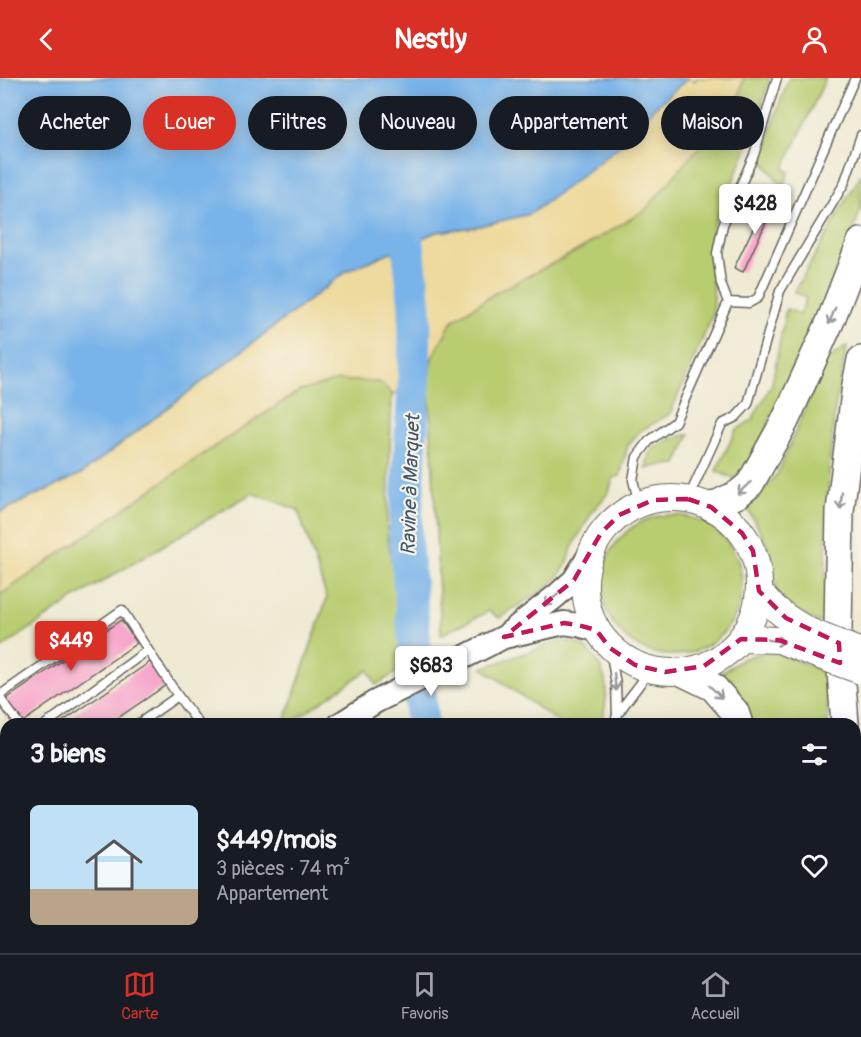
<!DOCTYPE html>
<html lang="fr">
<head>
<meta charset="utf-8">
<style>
	body { margin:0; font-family:Pangolin,sans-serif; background:#20242c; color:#f1f3f6; height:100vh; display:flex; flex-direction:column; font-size:22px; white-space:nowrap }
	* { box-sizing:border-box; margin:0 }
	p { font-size:20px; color:#9ea1a6 }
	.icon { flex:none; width:33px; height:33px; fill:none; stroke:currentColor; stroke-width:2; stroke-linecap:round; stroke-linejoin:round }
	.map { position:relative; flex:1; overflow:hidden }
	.sheet { position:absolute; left:0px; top:640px; width:861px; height:236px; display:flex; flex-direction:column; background:#171b24; border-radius:18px 18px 0 0; box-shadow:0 3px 15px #0003 }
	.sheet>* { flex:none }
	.banner { position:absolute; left:18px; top:18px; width:825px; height:54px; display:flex; gap:12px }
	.price { position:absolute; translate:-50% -51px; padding:0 14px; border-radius:6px; background:#fff; color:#222; font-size:20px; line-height:39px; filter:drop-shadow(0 2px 3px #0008) }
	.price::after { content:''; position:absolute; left:50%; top:36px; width:18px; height:14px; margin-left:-9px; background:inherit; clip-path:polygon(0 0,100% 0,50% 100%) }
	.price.selected { background:#d93025; color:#fff }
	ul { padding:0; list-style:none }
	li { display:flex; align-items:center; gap:18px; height:150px; padding:0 30px }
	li+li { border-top:2px solid #363941 }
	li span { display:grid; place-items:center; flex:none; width:168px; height:120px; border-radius:9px; color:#555 }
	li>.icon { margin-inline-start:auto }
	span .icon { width:72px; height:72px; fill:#fffc; stroke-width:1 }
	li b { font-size:26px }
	h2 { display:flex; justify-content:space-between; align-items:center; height:72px; padding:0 30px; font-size:26px }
	.chip { padding:0 21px; border-radius:27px; background:#171b24; box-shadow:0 3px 15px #0003; font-size:21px; line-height:54px }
	.chip.selected { background:#d93025; color:#fff }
	header { display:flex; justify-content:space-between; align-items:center; height:78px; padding:0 30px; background:#d93025; color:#fff; font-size:27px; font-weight:700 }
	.menu { display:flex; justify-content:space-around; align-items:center; height:84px; border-top:2px solid #363941; background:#171b24; font-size:16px; color:#9ea1a6 }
	.menu a { display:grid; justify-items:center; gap:3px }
	.menu .selected { color:#d93025 }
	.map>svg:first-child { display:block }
</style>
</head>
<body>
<header><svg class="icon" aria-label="back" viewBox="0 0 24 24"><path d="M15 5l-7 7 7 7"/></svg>Nestly<svg class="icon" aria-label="person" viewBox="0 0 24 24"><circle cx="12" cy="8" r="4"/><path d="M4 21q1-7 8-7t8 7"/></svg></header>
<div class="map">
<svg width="861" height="875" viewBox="0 0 861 875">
	<rect width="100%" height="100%" fill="#f7f3e8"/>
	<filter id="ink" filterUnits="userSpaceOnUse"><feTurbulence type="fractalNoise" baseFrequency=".0167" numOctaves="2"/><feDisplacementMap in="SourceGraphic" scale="12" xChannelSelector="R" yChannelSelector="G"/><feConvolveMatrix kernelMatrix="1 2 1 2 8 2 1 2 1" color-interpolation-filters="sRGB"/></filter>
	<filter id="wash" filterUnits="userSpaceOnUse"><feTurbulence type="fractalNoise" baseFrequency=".008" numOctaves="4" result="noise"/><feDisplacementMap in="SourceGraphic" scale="24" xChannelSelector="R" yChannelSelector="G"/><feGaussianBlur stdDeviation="1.35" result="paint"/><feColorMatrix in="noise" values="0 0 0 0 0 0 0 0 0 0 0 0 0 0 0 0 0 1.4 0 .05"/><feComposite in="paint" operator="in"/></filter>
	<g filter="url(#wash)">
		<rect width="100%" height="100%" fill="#efead3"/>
		<path fill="#b8cc70" stroke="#6a7446" stroke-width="1.5" d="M744,0H770L750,63L722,129L713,146L709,174L714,219L713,237L670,336L640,353L628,367L620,398L613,400L609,414L592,434L572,470L568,484L559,498L546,510L499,540L489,533L441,557L429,310L432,280L452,243L495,215L737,25Z
			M789,0H826L784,90L789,94L783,109L760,80Z
			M861,96V131L847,169L803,272L750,385L735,401L716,393L736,352L752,342L772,306L786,231L800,236L806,220L794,214Z
			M847,268C843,292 836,316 834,340C826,408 826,477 825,546C803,538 779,528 774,503C772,495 773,487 771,480C766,461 756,445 746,429L753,424L778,395L825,283Z
			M338,302L380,304L392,316L387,454L408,587L376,607L368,592L288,646H284L327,520L298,432L252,415L78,518L0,571V517L191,384L299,313Z
			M690,356L677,386L662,387L646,391C647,387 647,380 649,376C657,364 677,359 690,356Z
			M602 507a70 70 0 1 1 140 0a70 70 0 1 1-140 0Z
			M562,562C566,563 571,564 576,565C596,573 608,598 606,619C606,628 603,638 601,646H561L482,590Z
			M762,575L780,576L826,594L828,646H750L721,600V595L744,580Z
			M855,830L861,858V875H820L817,870H855Z
			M242,870H277L279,875H242Z
			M489,870H525L524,875H489Z"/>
		<path fill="#eeda9e" stroke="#857b5d" stroke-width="1.5" d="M688,0L695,3L696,0H744L737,25L645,132L577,173L495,215L452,243L432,280L429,310L392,316L380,304L338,302L299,313L191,384L0,517V434L81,396L347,193L436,154L474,149L530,136L635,56L652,32Z"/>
		<path fill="#78b3e9" stroke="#4a6882" stroke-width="1.5" d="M0,0H688L652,32L635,56L567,109L530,136L474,149L436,154L347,193L81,396L0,434Z"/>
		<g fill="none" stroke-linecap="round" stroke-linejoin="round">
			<path stroke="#78b3e9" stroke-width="33" d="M408,167L415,229L414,309L405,458L422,646
				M392,870L393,875"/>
		</g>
		<g id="blocks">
			<path fill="#f7a7cb" d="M768,119L776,123L743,194L734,190Z
				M121,542L137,565L21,645L5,622Z
				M150,584L166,607L109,646H59Z
				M0,677L6,686V786L0,777Z
				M0,824L6,832V841L0,846Z"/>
		</g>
	</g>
	<g filter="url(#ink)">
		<use href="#blocks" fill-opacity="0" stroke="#66645c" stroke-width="1.5"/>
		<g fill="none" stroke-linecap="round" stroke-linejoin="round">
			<g stroke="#66645c" stroke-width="11">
				<path id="service" d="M728,224L749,225L758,220L855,0
					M688,421L722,346L736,339L748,326L780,213L844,106L861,57
					M642,425L636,414L633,402L637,379L649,363L675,344L728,224L721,206L717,175L723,147L754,77L777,0
					M610,570L616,607L617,638
					M0,617L122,532L178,618L199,646
					M0,620L19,646
					M46,646L148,572
					M138,646L178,618
					M613,646C621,626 639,611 649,592
					M555,870L560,875
					M1,875L8,870
					M119,875L125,870
					M540,875L541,870"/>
			</g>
			<g stroke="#66645c" stroke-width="26">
				<path id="secondary" d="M509,555L556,518L574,502L589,478
					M340,646L375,624L504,559L564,545L578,547L596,552
					M216,870L217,875"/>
			</g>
			<g stroke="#66645c" stroke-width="28">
				<path id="primary" d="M585 507a87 87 0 1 1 174 0a87 87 0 1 1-174 0Z
					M759,513C773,531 789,542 809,553
					M741,561L779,562L809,574"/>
			</g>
			<g stroke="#66645c" stroke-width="30">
				<path id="trunk" d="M711,429L738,416L750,406L785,343L830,244L861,164
					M682,594L713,609L735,634L739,646
					M845,646L838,553L840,433L856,307L861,282
					M855,739L861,776
					M806,870L808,875"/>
			</g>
			<use href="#service" stroke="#fff" stroke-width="8"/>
			<use href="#secondary" stroke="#fff" stroke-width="22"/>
			<use href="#primary" stroke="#fff" stroke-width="26"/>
			<use href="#trunk" stroke="#fff" stroke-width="27"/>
			<g stroke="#66645c" stroke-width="28" stroke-linecap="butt">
				<path id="primary-bridge" d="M809,553L861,574
					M809,574L861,593"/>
			</g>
			<use href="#primary-bridge" stroke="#fff" stroke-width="26"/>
		</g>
		<defs><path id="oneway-shaft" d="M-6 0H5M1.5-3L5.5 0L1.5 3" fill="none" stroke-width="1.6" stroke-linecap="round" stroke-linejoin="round" transform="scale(1.5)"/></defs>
		<g stroke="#999">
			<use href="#oneway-shaft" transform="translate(832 238) rotate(112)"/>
			<use href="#oneway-shaft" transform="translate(744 410) rotate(138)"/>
			<use href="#oneway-shaft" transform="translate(841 423) rotate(97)"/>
			<use href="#oneway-shaft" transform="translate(551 522) rotate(141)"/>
			<use href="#oneway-shaft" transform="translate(776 563) rotate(9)"/>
			<use href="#oneway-shaft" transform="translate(615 604) rotate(84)"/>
			<use href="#oneway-shaft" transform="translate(716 614) rotate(44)"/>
		</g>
	</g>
	<path fill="none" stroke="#c2185b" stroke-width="4.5" stroke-dasharray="12 8" stroke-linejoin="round" d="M688,421L711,429L742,455L753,473L759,513L786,540L839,565L840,585L779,562L741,561L704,588L665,594L635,587L610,570L596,552L578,547L564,545L504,559L574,502L601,455L619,437L653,422Z"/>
	<g text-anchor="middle" stroke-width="4.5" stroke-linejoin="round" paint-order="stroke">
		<g font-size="20" font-style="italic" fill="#41586e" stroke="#f7f3e8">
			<text transform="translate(410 407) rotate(-88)" y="7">Ravine à Marquet</text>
		</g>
	</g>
</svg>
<b class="price" style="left:755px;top:157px">$428</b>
<b class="price selected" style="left:71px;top:594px">$449</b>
<b class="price" style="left:431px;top:619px">$683</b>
<div class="banner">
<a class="chip">Acheter</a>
<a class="chip selected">Louer</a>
<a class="chip">Filtres</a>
<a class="chip">Nouveau</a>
<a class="chip">Appartement</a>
<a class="chip">Maison</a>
</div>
<section class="sheet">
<h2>3 biens<svg class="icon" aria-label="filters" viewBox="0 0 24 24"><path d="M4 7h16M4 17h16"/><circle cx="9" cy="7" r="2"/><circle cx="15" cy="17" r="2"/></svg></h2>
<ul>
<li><span style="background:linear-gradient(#bfe0f5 70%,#b9a48a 0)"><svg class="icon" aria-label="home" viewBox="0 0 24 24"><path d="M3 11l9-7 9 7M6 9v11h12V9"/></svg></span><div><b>$449/mois</b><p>3 pièces · 74 m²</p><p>Appartement</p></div><svg class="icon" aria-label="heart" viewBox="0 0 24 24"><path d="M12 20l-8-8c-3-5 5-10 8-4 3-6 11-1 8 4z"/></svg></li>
</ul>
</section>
</div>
<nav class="menu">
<a class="selected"><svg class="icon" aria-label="map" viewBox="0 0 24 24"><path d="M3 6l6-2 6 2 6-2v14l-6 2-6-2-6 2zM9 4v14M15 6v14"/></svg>Carte</a>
<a><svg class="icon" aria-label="saved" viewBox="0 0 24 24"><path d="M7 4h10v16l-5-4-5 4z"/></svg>Favoris</a>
<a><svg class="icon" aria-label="home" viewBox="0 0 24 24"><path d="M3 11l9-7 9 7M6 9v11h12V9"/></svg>Accueil</a>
</nav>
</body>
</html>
